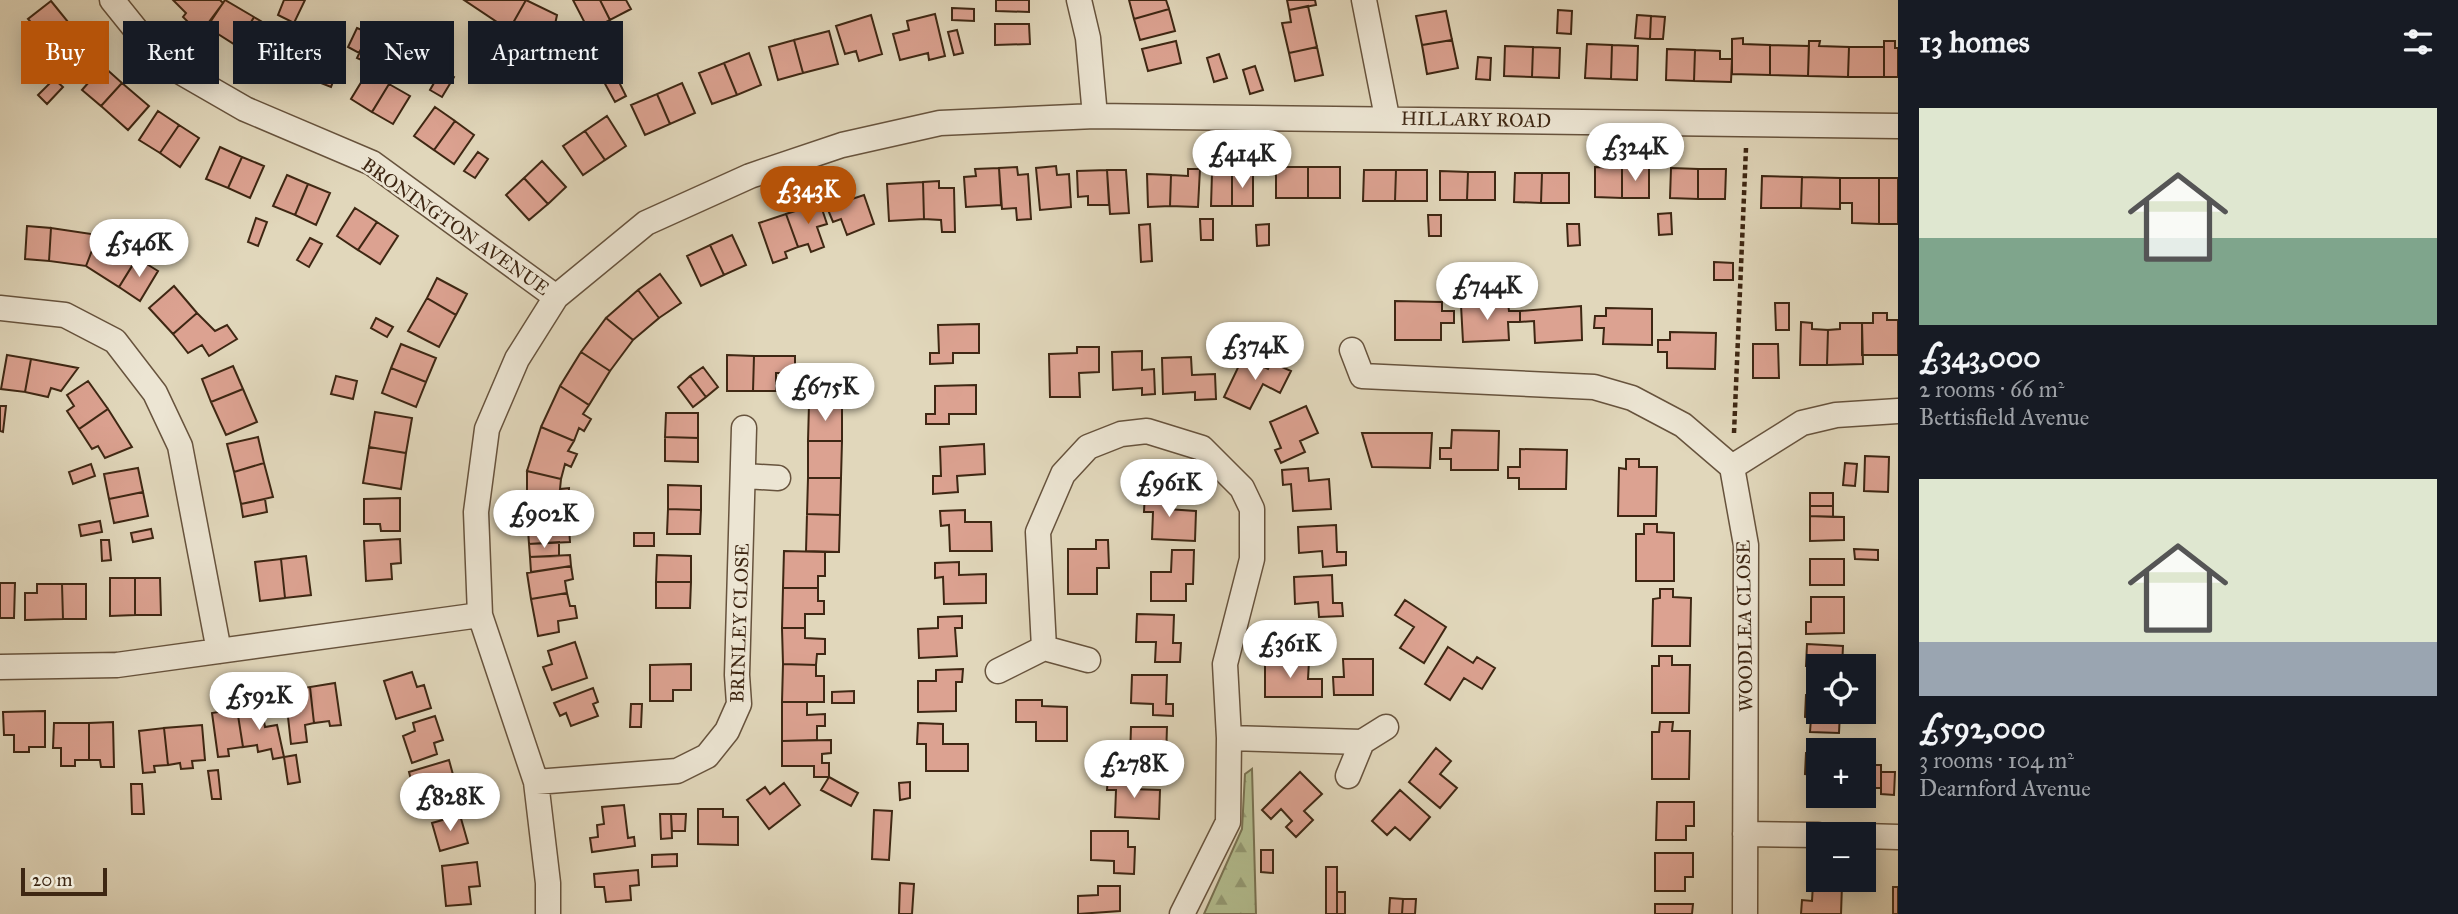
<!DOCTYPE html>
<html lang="en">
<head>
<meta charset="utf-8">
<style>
	body { margin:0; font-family:"IM FELL Great Primer",serif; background:#20242c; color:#f1f3f6; height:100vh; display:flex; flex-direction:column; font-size:26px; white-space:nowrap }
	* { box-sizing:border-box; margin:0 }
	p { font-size:23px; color:#9ea1a6 }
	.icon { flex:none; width:38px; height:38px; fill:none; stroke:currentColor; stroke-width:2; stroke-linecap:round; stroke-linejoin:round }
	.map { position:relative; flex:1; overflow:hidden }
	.side { display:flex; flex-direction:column; background:#171b24; width:560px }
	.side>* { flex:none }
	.guide { position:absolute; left:21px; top:21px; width:665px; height:63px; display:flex; gap:14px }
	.fabs { position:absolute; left:1806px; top:654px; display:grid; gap:14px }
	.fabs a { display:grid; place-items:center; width:70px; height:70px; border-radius:0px; background:#171b24; box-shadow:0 4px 18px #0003; font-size:35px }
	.scale { position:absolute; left:21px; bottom:18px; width:86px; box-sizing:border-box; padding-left:7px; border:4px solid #3e2713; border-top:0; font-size:19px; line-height:24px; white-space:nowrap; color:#3e2713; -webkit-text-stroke:5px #ece5d3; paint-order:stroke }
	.price { position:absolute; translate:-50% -60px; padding:0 16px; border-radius:24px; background:#fff; color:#222; font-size:23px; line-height:46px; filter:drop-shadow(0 2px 4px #0008) }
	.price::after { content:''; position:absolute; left:50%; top:42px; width:21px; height:16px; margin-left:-10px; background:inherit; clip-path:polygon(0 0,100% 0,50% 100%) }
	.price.selected { background:#b45309; color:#fff }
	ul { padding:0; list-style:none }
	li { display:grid; align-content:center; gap:14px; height:371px; padding:0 21px }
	li span { display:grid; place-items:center; height:217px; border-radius:0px; color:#555 }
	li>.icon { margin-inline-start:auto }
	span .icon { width:126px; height:126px; fill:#fffc; stroke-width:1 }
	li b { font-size:30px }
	h2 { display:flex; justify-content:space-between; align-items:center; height:84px; padding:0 21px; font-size:30px }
	.tag { padding:0 24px; border-radius:0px; background:#171b24; box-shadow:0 4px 18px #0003; font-size:24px; line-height:63px }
	.tag.selected { background:#b45309; color:#fff }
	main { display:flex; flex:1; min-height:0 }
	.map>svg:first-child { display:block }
</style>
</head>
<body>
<main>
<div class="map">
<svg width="1898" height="914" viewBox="0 0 1898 914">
	<defs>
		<pattern id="forest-firs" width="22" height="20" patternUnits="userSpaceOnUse" patternTransform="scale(1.75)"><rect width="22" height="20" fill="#b3be90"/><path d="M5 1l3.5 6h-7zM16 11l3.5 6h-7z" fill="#939a74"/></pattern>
	</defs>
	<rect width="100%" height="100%" fill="#e1d7bb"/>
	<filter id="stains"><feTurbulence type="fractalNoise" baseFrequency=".00286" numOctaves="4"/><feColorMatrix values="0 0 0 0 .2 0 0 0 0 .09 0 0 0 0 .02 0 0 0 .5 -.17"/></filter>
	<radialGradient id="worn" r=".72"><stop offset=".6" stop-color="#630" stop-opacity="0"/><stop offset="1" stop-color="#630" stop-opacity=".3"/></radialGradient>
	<path fill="url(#forest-firs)" stroke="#787252" stroke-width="2" d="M1252,769L1256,914H1204L1242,829L1245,774Z"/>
	<path fill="#dca291" stroke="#3e2713" stroke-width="2" d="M173,0H220L223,3L200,34L183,17L186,13Z
		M225,0L254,17L237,46L207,27Z
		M284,0H305L294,23L278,15Z
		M464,0H526L509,30Z
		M526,0L557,15L549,53L509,30Z
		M573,0H600L610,20L589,31Z
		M600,0H626L631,9L610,20Z
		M996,0H1029V12L996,11Z
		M1129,0H1166L1169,9L1134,19Z
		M1287,0H1315L1316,5L1289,10Z
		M51,1L73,28L46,49L33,32L37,29L28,19Z
		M1308,6L1317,47L1289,53L1282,23L1291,22L1289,10Z
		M952,8L974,9V21L952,20Z
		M1169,9L1175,31L1140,40L1134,19Z
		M1558,10L1572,11L1571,34L1557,33Z
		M1446,11L1452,40L1422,45L1416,16Z
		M935,14L945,56L929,60L928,53L900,60L893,34L909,30L907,21Z
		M871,15L882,54L859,61L856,51L845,54L836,26Z
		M1637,15L1651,16L1650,39L1635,38Z
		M1651,16L1665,17L1663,39H1650Z
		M254,17L276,30L258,59L237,46Z
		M995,24H1029L1030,44L995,45Z
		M73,28L89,48L62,69L46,49Z
		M357,28L369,33L359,53L348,47Z
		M561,29L575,32L570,59L555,56Z
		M957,30L963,53L954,55L948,32Z
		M829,31L838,64L803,73L794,40Z
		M369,33L380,39L368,63L357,58Z
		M289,34L321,48L308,78L295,72L292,78L274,70Z
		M1743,38V44L1770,45V75L1732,74V39Z
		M794,40L803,73L778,80L769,47Z
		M1452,40L1458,68L1427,74L1422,45Z
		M1176,41L1181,63L1148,71L1142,49Z
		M1809,41H1820L1819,46L1849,47L1848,77L1808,76Z
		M1884,41H1895V48H1898V77H1884Z
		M1587,44L1612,45L1611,79L1585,78Z
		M1612,45L1638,46L1637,80L1611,79Z
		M1770,45L1809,46L1808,76L1770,75Z
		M1505,46L1533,47L1532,77L1504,76Z
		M1317,47L1323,75L1295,81L1289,53Z
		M1533,47L1560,48L1559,78L1532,77Z
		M1849,47H1884V77H1848Z
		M321,48L343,56L331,87L308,78Z
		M1667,49L1695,50L1694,81L1666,80Z
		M1695,50L1720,51V59H1732L1731,82L1694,81Z
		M749,53L761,85L737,95L724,63Z
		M1219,54L1227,78L1214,82L1207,58Z
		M1478,57L1491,58L1490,80L1476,79Z
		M724,63L737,95L712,104L699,73Z
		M103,66L122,83L101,106L82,90Z
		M1255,66L1263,90L1250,94L1243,70Z
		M442,69L454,77L442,97L430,90Z
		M368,71L389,84L372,112L351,99Z
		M616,76L626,96L615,102L604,82Z
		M54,79L63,87L47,104L38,95Z
		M122,83L149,106L128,130L101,106Z
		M682,83L695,113L670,124L657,94Z
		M389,84L410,96L393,124L372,112Z
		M657,94L670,124L645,135L631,105Z
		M435,107L455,121L434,150L414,136Z
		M158,111L179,125L160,153L139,140Z
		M607,116L626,146L605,160L585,131Z
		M455,121L474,135L454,164L434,150Z
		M179,125L199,138L180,167L160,153Z
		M585,131L605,160L583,175L563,146Z
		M220,147L242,157L228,188L206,179Z
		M478,152L488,159L475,178L464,171Z
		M242,157L264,166L250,198L228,188Z
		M542,161L566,187L548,204L524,178Z
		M1056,166L1057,175L1069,174L1071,207L1040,210L1036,168Z
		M1017,167L1018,175L1028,174L1031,219L1017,220L1016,208L1002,209L999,168Z
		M1276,167H1308V198H1276Z
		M1308,167H1340V198H1308Z
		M1595,167L1622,168V198L1595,197Z
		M999,168L1001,205L966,207L964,177L976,176L975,169Z
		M1622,168H1649V198H1622Z
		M1671,168L1698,169V199L1670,198Z
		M1188,169H1200L1198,207L1170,206L1171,175L1188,176Z
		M1698,169H1726L1725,199H1698Z
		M1107,170H1126L1129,213L1110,214Z
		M1107,170L1109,205H1088V196L1078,197L1077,171Z
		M1364,170H1396L1395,201H1363Z
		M1396,170H1427V201H1395Z
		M1440,171L1468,172L1467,200H1440Z
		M1468,172H1495V200H1467Z
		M1212,173H1232V206H1211Z
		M1232,173L1253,174V206H1232Z
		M1515,173H1542L1541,203L1514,202Z
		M1542,173H1569V203H1541Z
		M1147,174L1171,175L1170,206L1148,207Z
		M287,175L308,184L295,215L273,206Z
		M1762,176L1802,177L1801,208H1761Z
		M1802,177L1840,178V209L1801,208Z
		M524,178L548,204L529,220L506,195Z
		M1840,178H1879V224L1852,223V203H1840Z
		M1879,178H1898V224H1879Z
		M939,181V188H954L955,232H942L941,220L924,219L923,182Z
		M923,182L924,219L889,221L887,184Z
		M308,184L330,193L316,225L295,215Z
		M846,192L849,200L864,195L874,224L847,235L841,219L833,222L824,200Z
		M820,203L827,224L817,227L824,247L811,252L808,244L798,247L786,214Z
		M355,208L377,222L358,250L337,236Z
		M1671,213L1672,234L1659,235L1658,214Z
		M786,214L798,247L785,252L787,258L773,263L759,223Z
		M1428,215H1441V236H1429Z
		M256,218L267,222L258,246L248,242Z
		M1200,219H1213V240H1201Z
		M377,222L398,236L380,264L358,250Z
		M1150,224L1152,261L1141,262L1139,225Z
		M1269,224V245L1257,246L1256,225Z
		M1567,224H1579L1580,245L1568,246Z
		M27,226L51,228L49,261L25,259Z
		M51,228L98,235L86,266L49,261Z
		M98,235L137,258L119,287L86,266Z
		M732,235L746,265L724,275L710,245Z
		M310,238L322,244L309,267L297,260Z
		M710,245L724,275L701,286L687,256Z
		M137,258L158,271L140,301L119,287Z
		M1714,262L1733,263V280H1714Z
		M660,274L681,303L659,318L638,290Z
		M437,278L467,294L456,315L427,298Z
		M174,286L197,313L173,334L149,308Z
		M638,290L659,318L633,340L606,318Z
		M427,298L456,315L439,347L408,331Z
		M1395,301L1442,302V311H1454V323H1441V340H1395Z
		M1508,303L1509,311H1520V322H1508L1509,340L1463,342L1461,305Z
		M1775,303H1789V330H1776Z
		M1581,306L1582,340L1535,343L1534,321L1520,322V311Z
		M1606,308L1652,309V345L1603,344L1604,328H1594L1595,316H1606Z
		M197,313L215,331L227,325L237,339L209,356L202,345L188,353L173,334Z
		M1873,313H1887V320H1898V355H1862V323H1873Z
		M376,318L393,327L387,337L371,328Z
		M606,318L633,340L610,371L581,352Z
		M1801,322L1812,323V329L1828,330L1827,365H1800Z
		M1840,323H1862L1863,364L1827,365L1828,330L1840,329Z
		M979,324V353H953V363L930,364V353H939L938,325Z
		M1670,332L1716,333L1715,369L1667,368V352H1658V340H1670Z
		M401,344L436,358L426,382L391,368Z
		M1753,344H1778L1779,378H1753Z
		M1077,347H1099V372L1079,373L1080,397H1050L1049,354L1077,353Z
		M1142,351V370L1154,369L1155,394L1142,395V388L1113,390L1112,352Z
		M581,352L610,371L589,405L560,386Z
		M7,355L31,359L25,392L1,389Z
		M727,355L754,356L753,391H727Z
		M754,356H795V373H776V391H753Z
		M1191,357L1192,375L1215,374L1216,399L1195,400V392L1163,394L1162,358Z
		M1243,357L1268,369L1271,362L1291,371L1280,393L1263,384L1250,409L1224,397Z
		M31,359L78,368L61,391L51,388L48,397L25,392Z
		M233,366L243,389L211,402L202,379Z
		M703,367L718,387L706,397L690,376Z
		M391,368L426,382L416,407L382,393Z
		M336,376L357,381L353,399L331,394Z
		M690,376L706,397L693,407L678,387Z
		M88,381L108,409L79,429L67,411L74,406L67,395Z
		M976,385V414H949V424H926V414H935V386Z
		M560,386L589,405L583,414L591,419L584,431L579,428L574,441L541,427Z
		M243,389L257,422L226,435L211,402Z
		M809,404L842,405V441H808Z
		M0,406H6L3,432L0,431Z
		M1306,406L1318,433L1300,441L1305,452L1281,463L1275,450L1281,448L1270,422Z
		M108,409L132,447L105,458L98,446L92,449L79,429Z
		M375,412L412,418L406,453L369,447Z
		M666,413H698V438L665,437Z
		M541,427L574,441L568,451L577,454L571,467L565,464L561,479L527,471Z
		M1452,430L1499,431L1498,470H1451V459H1440V448H1451Z
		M1362,433H1432L1430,468L1372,467Z
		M258,437L264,463L234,472L227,444Z
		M665,437L698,438V462L665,461Z
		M808,441H842L841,478H808Z
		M984,444L985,474L957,476L958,492L933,494V476H941L940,447Z
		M369,447L406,453L401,489L363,483Z
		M1520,449L1567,450L1566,489H1519V478H1508V467H1520Z
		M1865,456L1889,457L1888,492L1864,491Z
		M1626,459H1639V467H1657L1656,516H1618L1619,468L1626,469Z
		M264,463L273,497L241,504L234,472Z
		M1845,463L1857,464L1855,486L1843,485Z
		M91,464L95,476L73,484L69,472Z
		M138,468L143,492L109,499L104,474Z
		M1308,468L1309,481L1329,479L1331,509L1293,511L1291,484L1283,485L1282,470Z
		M527,471L561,479L560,489L569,488L568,505H560L562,514L527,516Z
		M808,478H841L840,515L807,514Z
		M668,485L701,486V510L668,509Z
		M1145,490L1168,491L1167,509L1196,511L1195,541L1152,539L1153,512H1144Z
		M143,492L148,516L114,523L109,499Z
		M1810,493H1833V506H1810Z
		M400,498V531H381L380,524H364V499Z
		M265,499L267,512L243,517L241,504Z
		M1810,506H1833V517L1810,516Z
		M668,509L701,510L700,534H667Z
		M965,510V522H991L992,551H950L949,525L941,526L940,511Z
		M562,514V528H569L570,542L529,544L527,516Z
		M807,514L840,515L839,552L806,551Z
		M1810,516L1844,517V540L1810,541Z
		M100,521L102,532L81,536L79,525Z
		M1644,524H1657V532L1674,533V581H1636V534H1644Z
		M1336,525L1337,552H1346V565L1323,567L1322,551L1299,553L1298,527Z
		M151,529L153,538L133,542L131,533Z
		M634,533H654V546H634Z
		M400,539L401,563L391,564L392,579L366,581L364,541Z
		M101,540H109L111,560L102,561Z
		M1096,540H1108L1109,568H1097V594H1068V549H1096Z
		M559,542V556L530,557L529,544Z
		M1854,549L1878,550V560L1855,559Z
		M1172,550H1194L1193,584H1186V601H1151V572H1171Z
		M784,551L825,552V576H818V588H783Z
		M570,555L571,566L531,572L530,557Z
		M657,555L691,556V582H656Z
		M306,556L311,595L285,598L281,559Z
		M281,559L285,598L260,601L255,562Z
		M1810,559H1844V585H1810Z
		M959,562V575L986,574V603L944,604L943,577L935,578V563Z
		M571,566L573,579L565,581L567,593L531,599L527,573Z
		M1332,575L1333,603H1342L1343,616L1319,617L1318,602L1295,604L1294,577Z
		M110,578H135V615L110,616Z
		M135,578H160L161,615H135Z
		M656,582H691L690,608H656Z
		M0,583H15L14,618H0Z
		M37,584H62L63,619L25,620V593H37Z
		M62,584H86V619H63Z
		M783,588H818V601H824V614H805V628H782Z
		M1660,589H1673V597L1691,598L1690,646H1652L1653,599L1660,598Z
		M567,593L570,606H575L577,618L558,621L559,632L538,636L531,599Z
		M1811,597H1844V633L1806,634V622H1811Z
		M1405,600L1446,627L1424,663L1400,648L1414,627L1395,615Z
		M1137,614L1174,615L1173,643H1181L1180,662H1155L1156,642H1136Z
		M962,616V628H955L957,656L919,658L918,629L938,628V617Z
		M782,628H805V638L825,639V654H817L816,665L783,664Z
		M575,642L587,678L552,690L543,667L552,664L548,651Z
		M1807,644L1843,646L1842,667H1818V681H1812L1813,666H1806Z
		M1448,647L1473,663L1477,657L1495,668L1482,689L1464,678L1450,700L1425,684Z
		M1659,656H1672V665H1690L1689,713H1652V666H1659Z
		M1343,659H1373V695H1334L1333,677H1344Z
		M1265,660L1309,661L1308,679H1322V697H1265Z
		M691,664V690H673V701H650V665Z
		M783,664L816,665V676H824V702H782Z
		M963,669L962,682H956V711L918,712V681H936V670Z
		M412,672L417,687L424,685L431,708L396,719L384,681Z
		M1132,675H1167L1166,704H1173V716L1153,715V704L1131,703Z
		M335,683L341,725L330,726L329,721L314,723L310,687Z
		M310,687L314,723L305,725L307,742L291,744L285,690Z
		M593,688L598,702L593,704L598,716L571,726L566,713L560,716L554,703Z
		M854,691V703H832V692Z
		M1806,695L1818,696V712H1840L1839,733L1810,732L1811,718L1805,717Z
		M1016,700H1042V706L1067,707V741H1036V722H1016Z
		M782,702H807V715L825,714V726H817V740L782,741Z
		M631,704H642L641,727H630Z
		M261,705L265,727L277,725L284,757L273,759L271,749L258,752L257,745L243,747L237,709Z
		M237,709L243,747L228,749L229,756L218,757L212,713Z
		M45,711V747H29V752H14V735H4L3,712Z
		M435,716L443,740L434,743L437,754L412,763L403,736L415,731L413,723Z
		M113,722L114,767H101L100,760H89V723Z
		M1660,722H1673L1672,731H1690L1689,779H1652V732H1659Z
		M54,723H89V760H75V766H61V748H53Z
		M918,723L943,724V744H968V771H926V744H917Z
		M202,725L205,760L192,761L193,768L181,769L180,763L168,765L164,728Z
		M1131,727H1167L1166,757L1173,758L1172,767H1149V758H1130Z
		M164,728L168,765L154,766L155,772L143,773L139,731Z
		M831,740V753L822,754V763H829V777H814V766H782V741Z
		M1436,748L1451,761L1440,774L1457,788L1440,808L1409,782Z
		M1806,753L1818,754V791H1814L1815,775L1805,774Z
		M296,755L300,782L288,784L284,757Z
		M449,760L455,782L450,784L454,800L426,808L421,790L414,792L409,772Z
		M1867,765H1881V788H1867Z
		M218,770L221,799H212L208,771Z
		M1300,772L1322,794L1304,811L1313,820L1296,837L1286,827L1292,821L1281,809L1271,819L1262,810Z
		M1881,772H1895L1894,795L1881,794Z
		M829,777L858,793L851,806L821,790Z
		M1108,777L1132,778L1131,789L1160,790L1159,819L1115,817L1116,790H1107Z
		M910,782V798L900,800L899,783Z
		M784,783L800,805L769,829L747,800L765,787L770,794Z
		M131,784H142L144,814H132Z
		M1400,790L1430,817L1410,840L1395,827L1387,835L1372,821Z
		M1657,802H1694V826H1686V840H1656Z
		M624,805L628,838L634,837L635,846L592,852L590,838L598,837L597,825L604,824L602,807Z
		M698,809H723V817H738V845L698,844Z
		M874,810L892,811L889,860L872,859Z
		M660,814H671L672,838L661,839Z
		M671,814H686L685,831H672Z
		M460,815L468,843L440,851L432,823Z
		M1091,831H1128V847H1135L1134,874L1114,873V861L1091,860Z
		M1261,850H1273V873L1261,872Z
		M1655,853H1693V877H1685V891H1655Z
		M677,854V866L652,867V855Z
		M477,862L480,886L469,887L471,904L446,906L442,866Z
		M1326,867H1337V914H1326Z
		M638,870L639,885L630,886L631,900L606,902L604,887H595L594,874Z
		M900,883L914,884L912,914H899Z
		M1813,884L1842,885L1841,914H1801L1802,900L1812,901Z
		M1098,886H1120V911L1078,914V896L1098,895Z
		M1893,887H1898V914H1893Z
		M1337,892H1345V914H1337Z
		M1390,898L1403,899L1402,914H1389Z
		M1403,899H1416L1415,914H1402Z
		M1655,904H1693L1692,914H1655Z"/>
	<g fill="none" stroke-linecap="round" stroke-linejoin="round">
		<g stroke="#67533d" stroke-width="27">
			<path id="street" d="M112,0L145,41L179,71L245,109L372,163L556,297
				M1079,0L1088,38L1095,116
				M1364,0L1387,117
				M0,308L65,315L115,341L155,393L180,446L219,651
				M1352,350L1362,376L1594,387L1632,398L1683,425L1732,467L1746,545L1745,914
				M1732,467L1802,423L1836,415L1898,411
				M745,476L778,478
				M1044,648L1088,660
				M0,667L117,665L480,615
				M998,671L1044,648L1038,532L1063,474L1088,447L1121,434L1147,431L1202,448L1242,488L1252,509V559L1225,664L1229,738L1228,822L1182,914
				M1229,738L1362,742L1386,727
				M1348,776L1362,742
				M536,782L677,771L707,756L727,731L739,704L737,675L744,428
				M1745,834L1818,835
				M1864,836L1898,837
				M548,914V883L536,782L480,615L476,512L487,429L517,359L556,297L646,223L750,176L842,145L940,123L1095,116L1898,126"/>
		</g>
		<path stroke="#3e2713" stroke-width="4.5" stroke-dasharray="5 3.5" stroke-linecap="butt" d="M1734,433L1746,148"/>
		<use href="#street" stroke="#ece5d3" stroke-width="24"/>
	</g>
	<g text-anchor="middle" stroke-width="5" stroke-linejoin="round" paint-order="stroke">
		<g font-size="19" fill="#3e2713" stroke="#ece5d3">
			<text transform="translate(1476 119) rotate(1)" y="7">HILLARY ROAD</text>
			<text transform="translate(456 226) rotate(35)" y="7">BRONINGTON AVENUE</text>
			<text transform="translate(739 623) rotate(-88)" y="7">BRINLEY CLOSE</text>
			<text transform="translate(1744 626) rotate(-91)" y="7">WOODLEA CLOSE</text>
		</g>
	</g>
	<rect width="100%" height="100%" filter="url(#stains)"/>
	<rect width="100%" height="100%" fill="url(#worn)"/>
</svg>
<div class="fabs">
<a><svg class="icon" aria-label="locate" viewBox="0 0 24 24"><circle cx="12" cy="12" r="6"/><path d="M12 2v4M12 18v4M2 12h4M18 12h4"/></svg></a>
<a>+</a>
<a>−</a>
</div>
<div class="scale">20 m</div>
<b class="price" style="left:1635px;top:183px">£324K</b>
<b class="price" style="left:1242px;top:190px">£414K</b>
<b class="price selected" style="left:808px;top:226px">£343K</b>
<b class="price" style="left:139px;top:279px">£546K</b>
<b class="price" style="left:1487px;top:322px">£744K</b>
<b class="price" style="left:1255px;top:382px">£374K</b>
<b class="price" style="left:825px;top:423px">£675K</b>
<b class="price" style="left:1169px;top:519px">£961K</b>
<b class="price" style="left:544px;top:550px">£902K</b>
<b class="price" style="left:1290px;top:680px">£361K</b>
<b class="price" style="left:259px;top:732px">£592K</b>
<b class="price" style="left:1134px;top:800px">£278K</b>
<b class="price" style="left:450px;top:833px">£828K</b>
<div class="guide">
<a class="tag selected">Buy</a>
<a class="tag">Rent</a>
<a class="tag">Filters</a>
<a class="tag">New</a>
<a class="tag">Apartment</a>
</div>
</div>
<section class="side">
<h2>13 homes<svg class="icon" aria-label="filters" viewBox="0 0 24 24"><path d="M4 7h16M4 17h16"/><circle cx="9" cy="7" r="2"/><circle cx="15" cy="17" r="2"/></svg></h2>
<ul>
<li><span style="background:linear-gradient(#dfe7d0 60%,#7fa58c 0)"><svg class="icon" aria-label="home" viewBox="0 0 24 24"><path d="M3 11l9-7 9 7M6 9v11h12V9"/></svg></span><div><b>£343,000</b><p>2 rooms · 66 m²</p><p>Bettisfield Avenue</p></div></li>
<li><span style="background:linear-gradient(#dfe7d0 75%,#9aa5b1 0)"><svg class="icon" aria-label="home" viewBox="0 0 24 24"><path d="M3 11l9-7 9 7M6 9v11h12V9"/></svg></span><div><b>£592,000</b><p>3 rooms · 104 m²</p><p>Dearnford Avenue</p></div></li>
</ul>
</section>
</main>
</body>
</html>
